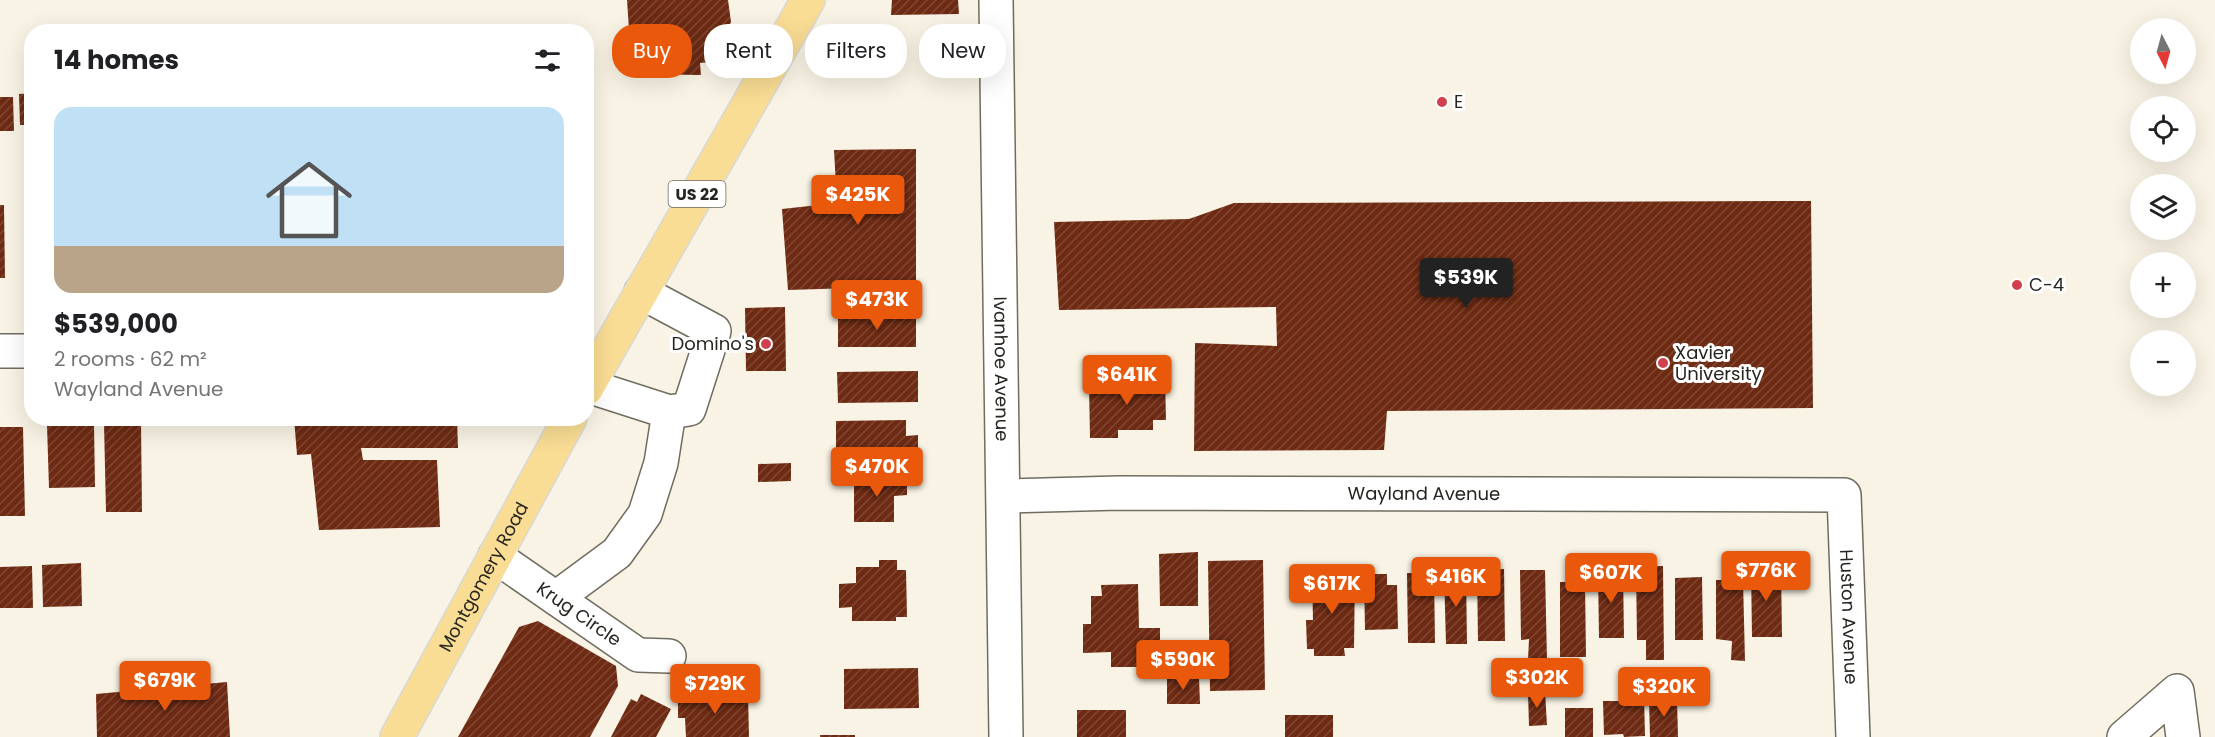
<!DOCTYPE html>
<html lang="en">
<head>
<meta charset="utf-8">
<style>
	body { margin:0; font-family:Poppins,sans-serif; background:#f2f2f2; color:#202124; height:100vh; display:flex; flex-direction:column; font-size:22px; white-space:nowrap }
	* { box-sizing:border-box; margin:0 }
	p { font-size:20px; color:#757577 }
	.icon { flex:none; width:33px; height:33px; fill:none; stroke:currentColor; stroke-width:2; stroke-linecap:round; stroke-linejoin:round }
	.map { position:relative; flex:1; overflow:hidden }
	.details { position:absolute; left:24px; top:24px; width:570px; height:402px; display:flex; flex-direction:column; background:#fff; border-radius:24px; box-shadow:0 6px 24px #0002 }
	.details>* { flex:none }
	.hud { position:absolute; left:612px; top:24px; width:570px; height:54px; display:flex; gap:12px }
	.needle { width:39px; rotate:174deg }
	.fabs { position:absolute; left:2130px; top:18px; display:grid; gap:12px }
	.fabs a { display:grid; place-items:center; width:66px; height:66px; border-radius:50%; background:#fff; box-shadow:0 6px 24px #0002; font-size:30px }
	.price { position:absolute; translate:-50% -51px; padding:0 14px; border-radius:6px; background:#ea580c; color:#fff; font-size:20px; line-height:39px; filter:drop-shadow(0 2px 3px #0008) }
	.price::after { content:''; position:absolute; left:50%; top:36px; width:18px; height:14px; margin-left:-9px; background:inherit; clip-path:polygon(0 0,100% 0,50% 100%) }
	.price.selected { background:#222; color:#fff }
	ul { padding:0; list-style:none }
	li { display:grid; align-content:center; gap:12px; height:318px; padding:0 30px }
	li span { display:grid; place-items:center; height:186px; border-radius:18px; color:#555 }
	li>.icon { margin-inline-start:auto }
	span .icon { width:108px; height:108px; fill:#fffc; stroke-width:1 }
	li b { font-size:26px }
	h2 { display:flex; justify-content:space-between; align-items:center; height:72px; padding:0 30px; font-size:26px }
	.tag { padding:0 21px; border-radius:24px; background:#fff; box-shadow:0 6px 24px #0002; font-size:21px; line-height:54px }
	.tag.selected { background:#ea580c; color:#fff }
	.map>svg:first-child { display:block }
</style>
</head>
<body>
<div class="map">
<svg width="2215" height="737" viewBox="0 0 2215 737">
	<defs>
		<pattern id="building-hatch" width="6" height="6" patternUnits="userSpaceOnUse" patternTransform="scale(1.5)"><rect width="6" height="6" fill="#6e2a12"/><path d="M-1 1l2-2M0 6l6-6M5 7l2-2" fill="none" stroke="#7e4834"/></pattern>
	</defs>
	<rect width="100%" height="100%" fill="#f8f3e4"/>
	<path fill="url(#building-hatch)" d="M627,0H728L731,22L712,62L700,63L701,75L632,74Z
		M892,0H958L959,14L891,15Z
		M32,93V125H20L19,94Z
		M0,97H13L14,131H0Z
		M916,149V286L788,290L782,209L837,203L834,150Z
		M1811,201L1813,408L1387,411L1384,450L1194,451L1195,343L1277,346L1276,307L1059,310L1054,222L1189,219L1234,203Z
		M0,205H4L5,278H0Z
		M785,307L786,371H746L745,308Z
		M838,315H916V347H838Z
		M918,371V402L838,403L837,372Z
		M1165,377L1166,420H1153V430H1118V438H1090L1089,386L1124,385V378Z
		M294,418H457L458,448H361L363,460H437L440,527L319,530L311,454L297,455Z
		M906,420V436L918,435V457L836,458V421Z
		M141,422L142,512H106L104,423Z
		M94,424L95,487L49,488L47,425Z
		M0,427H23L25,516H0Z
		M791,463V481L758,482V464Z
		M907,476V495L894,496V522H854V477Z
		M1198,552V606H1160L1159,554Z
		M879,560H897V570H906L907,617H896V621H852V607L839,608V584L856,583V567H879Z
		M1263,560L1265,690L1210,691L1208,561Z
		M81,563L82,606L43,607L42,565Z
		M32,566L33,608H0V567Z
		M1663,566L1664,660H1646V640H1637L1636,567Z
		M1751,568H1781L1782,637H1752Z
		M1504,569L1505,641H1478L1477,570Z
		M1520,570H1545L1547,660H1528L1529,639L1521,640Z
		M1598,571H1623L1624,638H1599Z
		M1444,572H1466L1467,644H1446Z
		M1407,573H1434L1435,643H1408Z
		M1312,574H1355L1354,648H1344L1345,656H1314V649H1307L1306,620H1313Z
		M1364,574H1387V585H1397L1398,629L1365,630Z
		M1702,577L1703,640H1675V578Z
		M1716,580H1743L1745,661L1731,660L1732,641L1716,639Z
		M1560,582H1585L1586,657H1560Z
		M1138,584L1139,628H1160V656L1142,655V667H1111V652L1083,653V624H1091V596H1102L1101,585Z
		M538,621L616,666L618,686L590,737H458L519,627Z
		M918,668L919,708L844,709V669Z
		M1167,677H1199L1200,704H1167Z
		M227,682L230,737H97L96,694Z
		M1528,692H1545L1547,725L1529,726Z
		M641,694L671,709L656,737H611L631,699L637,702Z
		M748,694L749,737H686L685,718H678V695Z
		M1644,696L1645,736L1624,737L1623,734L1604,735L1603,701H1622V697Z
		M1677,699L1678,737H1650L1649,700Z
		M1565,708H1593V737H1565Z
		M1077,710H1126V737H1077Z
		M1285,715H1333V737H1285Z
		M820,735H855V737H820Z"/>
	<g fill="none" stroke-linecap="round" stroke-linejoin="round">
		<g stroke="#706c5f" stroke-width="36">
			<g id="minor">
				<path id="s1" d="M996,0L1006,737"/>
				<path d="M0,351H32"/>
				<path d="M588,386L669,412L689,409L714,331L641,292"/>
				<path id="s2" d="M1004,496L1119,493L1844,495L1853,737"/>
				<path id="s3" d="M495,556L638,655L669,656"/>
				<path d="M556,598L617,553L645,514L661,463L669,412"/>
				<path d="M2124,737L2177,691L2183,737"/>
			</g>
		</g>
		<g stroke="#d8d8d7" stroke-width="36">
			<g id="major">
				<path d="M586,389L808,0"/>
				<path id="s4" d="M397,737L570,418"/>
			</g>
		</g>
		<use href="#minor" stroke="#fff" stroke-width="33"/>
		<use href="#major" stroke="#f9dd94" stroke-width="33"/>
	</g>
	<g fill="#d0404e" stroke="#fff" stroke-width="2">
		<circle cx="1442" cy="102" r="6"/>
		<circle cx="2017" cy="285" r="6"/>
		<circle cx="766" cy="344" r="6"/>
		<circle cx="1663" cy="363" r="6"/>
	</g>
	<g text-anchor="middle" stroke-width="6" stroke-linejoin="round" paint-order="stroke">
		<rect fill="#fff" stroke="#686663" stroke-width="1.5" x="668.5" y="181" width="57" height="26" rx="4.5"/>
		<g font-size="16" font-weight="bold" fill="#272520">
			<text x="697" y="200">US 22</text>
		</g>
		<g font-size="18" fill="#272520" stroke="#fff" text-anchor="start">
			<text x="1454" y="108">E</text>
			<text x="2029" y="291">C-4</text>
			<text x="754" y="350" text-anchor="end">Domino's</text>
			<text x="1675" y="359">Xavier<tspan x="1675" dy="21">University</tspan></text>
		</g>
		<g font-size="18" fill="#272520" stroke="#fff">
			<text dy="6" stroke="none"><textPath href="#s1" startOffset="369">Ivanhoe Avenue</textPath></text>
			<text dy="6" stroke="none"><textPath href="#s2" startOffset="420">Wayland Avenue</textPath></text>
			<text dy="6" stroke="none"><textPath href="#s4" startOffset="182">Montgomery Road</textPath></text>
			<text dy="6" stroke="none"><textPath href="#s3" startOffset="102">Krug Circle</textPath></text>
			<text dy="6" stroke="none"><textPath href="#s2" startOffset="962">Huston Avenue</textPath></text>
		</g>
	</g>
</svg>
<div class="fabs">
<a><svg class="needle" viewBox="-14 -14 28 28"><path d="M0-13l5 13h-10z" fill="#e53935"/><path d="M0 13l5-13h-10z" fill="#757577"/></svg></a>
<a><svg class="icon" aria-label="locate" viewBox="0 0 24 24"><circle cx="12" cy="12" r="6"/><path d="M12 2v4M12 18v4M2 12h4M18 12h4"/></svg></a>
<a><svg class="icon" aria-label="layers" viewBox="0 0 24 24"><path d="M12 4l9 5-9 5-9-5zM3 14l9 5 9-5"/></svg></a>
<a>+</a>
<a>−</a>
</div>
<b class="price" style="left:858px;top:226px">$425K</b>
<b class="price selected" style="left:1466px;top:309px">$539K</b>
<b class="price" style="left:877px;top:331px">$473K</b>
<b class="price" style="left:1127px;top:406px">$641K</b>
<b class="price" style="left:877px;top:498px">$470K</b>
<b class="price" style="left:1766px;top:602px">$776K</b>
<b class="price" style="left:1611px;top:604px">$607K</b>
<b class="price" style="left:1456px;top:608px">$416K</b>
<b class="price" style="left:1332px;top:615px">$617K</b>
<b class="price" style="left:1183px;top:691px">$590K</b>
<b class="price" style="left:1537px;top:709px">$302K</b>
<b class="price" style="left:165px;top:712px">$679K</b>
<b class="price" style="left:715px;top:715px">$729K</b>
<b class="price" style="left:1664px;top:718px">$320K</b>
<div class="hud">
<a class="tag selected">Buy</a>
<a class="tag">Rent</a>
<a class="tag">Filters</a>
<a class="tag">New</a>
</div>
<section class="details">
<h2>14 homes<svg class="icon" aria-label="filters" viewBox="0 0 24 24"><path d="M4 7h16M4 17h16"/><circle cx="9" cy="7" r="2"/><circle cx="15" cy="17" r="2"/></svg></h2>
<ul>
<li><span style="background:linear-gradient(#bfe0f5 75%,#b9a48a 0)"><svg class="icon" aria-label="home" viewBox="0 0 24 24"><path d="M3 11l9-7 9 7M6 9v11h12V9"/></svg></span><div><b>$539,000</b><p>2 rooms · 62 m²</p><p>Wayland Avenue</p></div></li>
</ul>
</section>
</div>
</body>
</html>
